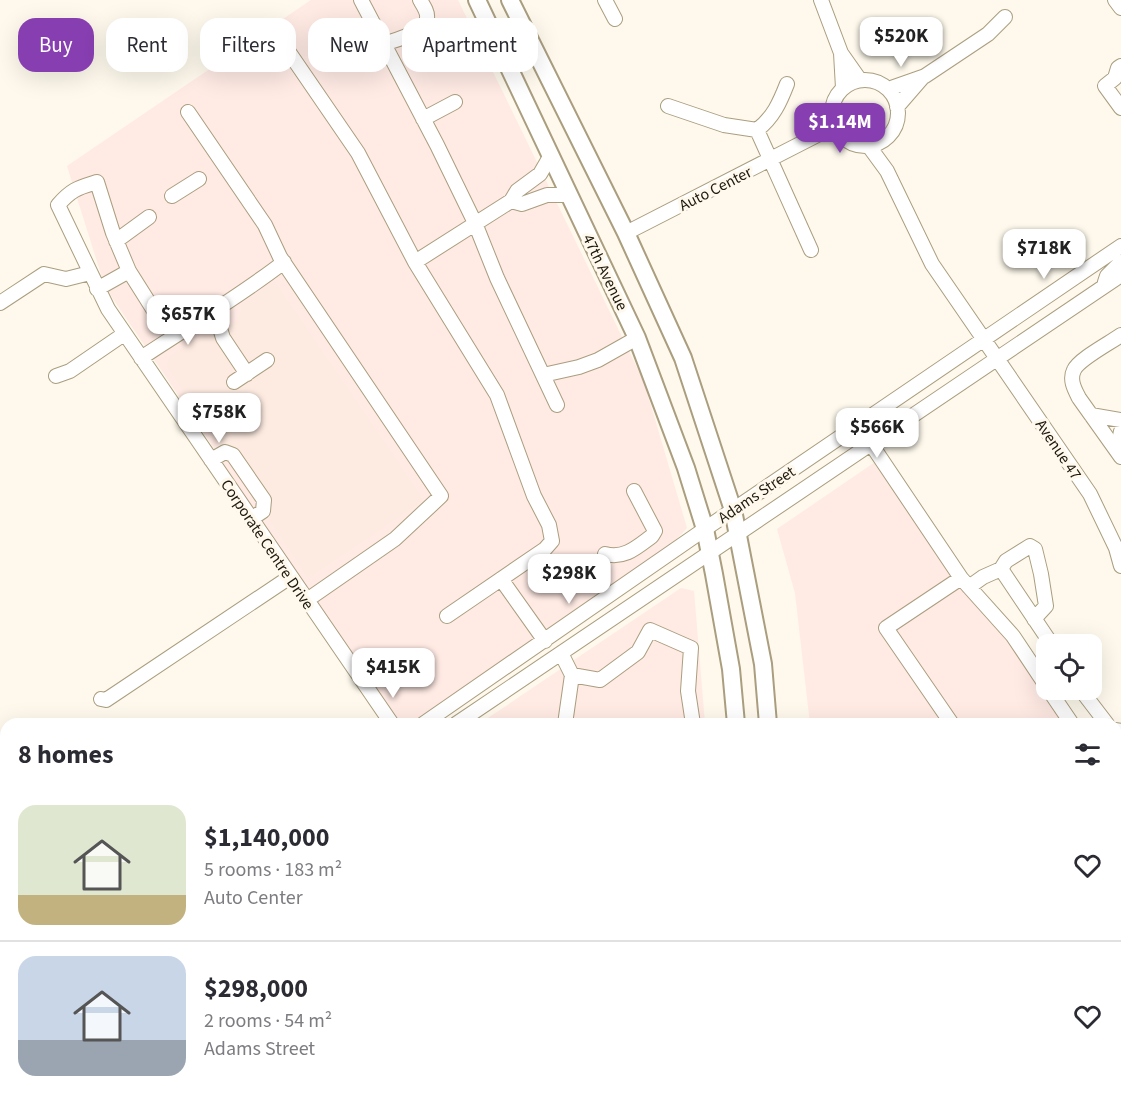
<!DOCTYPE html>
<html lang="en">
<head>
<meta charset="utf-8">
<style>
	body { margin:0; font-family:"Source Sans 3",sans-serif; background:#f7f7f7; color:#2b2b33; height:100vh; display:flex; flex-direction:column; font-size:22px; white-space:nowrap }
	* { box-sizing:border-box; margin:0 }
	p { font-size:20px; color:#7c7c81 }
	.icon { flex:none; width:33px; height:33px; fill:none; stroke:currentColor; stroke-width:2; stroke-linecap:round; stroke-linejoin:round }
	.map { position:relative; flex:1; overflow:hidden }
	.details { position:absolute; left:0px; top:718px; width:1122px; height:386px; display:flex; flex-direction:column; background:#fff; border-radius:18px 18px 0 0; box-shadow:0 6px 24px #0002 }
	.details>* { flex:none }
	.hud { position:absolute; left:18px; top:18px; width:600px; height:54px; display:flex; gap:12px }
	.buttons { position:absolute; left:1036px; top:634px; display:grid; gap:12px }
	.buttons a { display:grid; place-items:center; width:66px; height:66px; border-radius:12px; background:#fff; box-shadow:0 6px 24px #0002; font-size:30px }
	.price { position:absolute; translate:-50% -51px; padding:0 14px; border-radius:12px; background:#fff; color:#222; font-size:20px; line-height:39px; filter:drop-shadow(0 2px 3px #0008) }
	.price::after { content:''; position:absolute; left:50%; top:36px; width:18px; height:14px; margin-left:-9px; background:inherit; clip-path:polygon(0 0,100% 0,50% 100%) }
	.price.selected { background:#873eb0; color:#fff }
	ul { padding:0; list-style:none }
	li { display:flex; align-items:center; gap:18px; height:150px; padding:0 18px }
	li+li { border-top:2px solid #e1e1e2 }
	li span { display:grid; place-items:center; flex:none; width:168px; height:120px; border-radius:18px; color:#555 }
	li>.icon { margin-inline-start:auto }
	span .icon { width:72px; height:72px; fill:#fffc; stroke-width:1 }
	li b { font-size:26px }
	h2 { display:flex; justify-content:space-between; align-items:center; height:72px; padding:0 18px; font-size:26px }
	.tag { padding:0 21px; border-radius:18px; background:#fff; box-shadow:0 6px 24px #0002; font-size:21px; line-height:54px }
	.tag.selected { background:#873eb0; color:#fff }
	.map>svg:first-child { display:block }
</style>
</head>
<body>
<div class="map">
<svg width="1121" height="1103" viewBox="0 0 1121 1103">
	<rect width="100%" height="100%" fill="#fef9ec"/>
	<path fill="#ffeae4" d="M311,0H458L644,382L687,528L674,542L558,621L466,687L409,724H391L205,435L105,287L67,166Z
		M884,456L1063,724H810L795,593L777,529Z
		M681,588L694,591L705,724H479Z
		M1116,803L1121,811V1103H792L794,1098H1116Z
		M181,1098H683L682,1103H182Z"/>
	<path fill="#fdebe1" d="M275,282L424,500L308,578L167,366L169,357L190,343L233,324L240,315L242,304Z"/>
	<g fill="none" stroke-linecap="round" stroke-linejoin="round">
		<path stroke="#74d7f4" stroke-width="20" d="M0,800L6,833
			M55,1098L56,1103"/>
		<g stroke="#aa9e7f" stroke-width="16">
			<path id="minor" d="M361,0L437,145L475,223L497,278L557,405
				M605,0L615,19
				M821,0L841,53L860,80
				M1115,0L1121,8
				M384,44C395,40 427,32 427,18C428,12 423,5 420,0
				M284,45L358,153L415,262L497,395L534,496L549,525L552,541L545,549L447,616
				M841,53L843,88
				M1121,66L1118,68L1115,78L1105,86L1121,108
				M832 113a33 33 0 1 1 66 0a33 33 0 1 1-66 0Z
				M888,89L925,76L988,34L1005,17
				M668,106L724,125L757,130C773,118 780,102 787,84
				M897,107L923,77
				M188,112L265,225L280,257L441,496L395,539L307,600
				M423,119L455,102
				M757,130L811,250
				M868,145L887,171L932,264L1090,494L1116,548L1121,566
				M172,196L199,179
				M511,201L522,204L547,195H569
				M626,233L835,126
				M116,241L149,217
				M415,262L511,201L517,191L540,174L551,155
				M129,271L113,233L97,182C78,188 72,189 58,205L108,309L392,724
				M1105,282L1107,276L1121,262
				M97,289L129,271L158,317
				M0,303L44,274L66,279L90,273
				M214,309L223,338L247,374
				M1121,335C1110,343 1079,359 1074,370C1069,380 1075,390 1079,398L1121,457
				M141,358C189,326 239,297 284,262
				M543,375L579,367L598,360L637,338
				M56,376L70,371L124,334
				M234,382L267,360
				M1091,415L1121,420
				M871,444L961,578
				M1117,451L1121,431
				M211,460L225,452L233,455L264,500L263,511L251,519
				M605,554C625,559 637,547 652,536L655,531L634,491
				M501,579L545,641
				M969,587L983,577L1001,569
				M1034,619L1046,606L1041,574L1035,549L1030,546L1006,561L1001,569L1052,645
				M561,653L572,675L565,724
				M572,675L600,680L638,652L650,630L691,648L688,691L693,724
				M1049,690L1072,724
				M1081,690L1107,724
				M101,699L106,700L290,577
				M423,724L705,529L1121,246
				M456,724L1121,275
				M952,724L886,628L961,578L1013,636L1047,687
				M1116,730L1121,731
				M1116,791L1121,800
				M0,1012L6,1008
				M0,1033L6,1029
				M189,1098L190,1103
				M420,1098L421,1103
				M619,1103L620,1098
				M672,1103L673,1098
				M955,1103L956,1098"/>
		</g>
		<g stroke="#aa9e7f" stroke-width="20">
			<path id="major" d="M477,0L637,338L686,468L705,529L714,574L731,669L736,724
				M510,0L626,233L683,358L733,510L763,664L768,724
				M714,1103L715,1098
				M744,1103L745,1098"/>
		</g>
		<use href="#minor" stroke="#fff" stroke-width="14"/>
		<use href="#major" stroke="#fff" stroke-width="16"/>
	</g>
	<g text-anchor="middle" stroke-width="6" stroke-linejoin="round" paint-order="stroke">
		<g font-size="16" fill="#1e190d" stroke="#fef9ec">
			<text transform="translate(715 188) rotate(-27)" y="6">Auto Center</text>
			<text transform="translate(606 272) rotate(64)" y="6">47th Avenue</text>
			<text transform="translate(1059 449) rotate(56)" y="6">Avenue 47</text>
			<text transform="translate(756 494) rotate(-34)" y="6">Adams Street</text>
			<text transform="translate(268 544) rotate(56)" y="6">Corporate Centre Drive</text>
		</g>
	</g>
</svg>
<div class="buttons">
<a><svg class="icon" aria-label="locate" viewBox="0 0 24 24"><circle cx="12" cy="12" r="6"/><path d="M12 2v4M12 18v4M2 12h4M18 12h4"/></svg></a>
</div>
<b class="price" style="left:901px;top:68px">$520K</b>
<b class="price selected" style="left:840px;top:154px">$1.14M</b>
<b class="price" style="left:1044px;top:280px">$718K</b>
<b class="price" style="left:188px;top:346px">$657K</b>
<b class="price" style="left:219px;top:444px">$758K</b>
<b class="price" style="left:877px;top:459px">$566K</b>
<b class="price" style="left:569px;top:605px">$298K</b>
<b class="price" style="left:393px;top:699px">$415K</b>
<div class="hud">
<a class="tag selected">Buy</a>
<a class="tag">Rent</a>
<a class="tag">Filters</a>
<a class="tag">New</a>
<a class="tag">Apartment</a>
</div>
<section class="details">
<h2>8 homes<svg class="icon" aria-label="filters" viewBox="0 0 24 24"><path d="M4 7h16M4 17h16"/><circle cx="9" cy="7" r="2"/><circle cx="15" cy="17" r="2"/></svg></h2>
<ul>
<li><span style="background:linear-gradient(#dfe7d0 75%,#c2b280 0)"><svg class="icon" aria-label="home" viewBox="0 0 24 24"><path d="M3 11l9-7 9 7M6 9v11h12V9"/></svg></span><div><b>$1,140,000</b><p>5 rooms · 183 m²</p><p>Auto Center</p></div><svg class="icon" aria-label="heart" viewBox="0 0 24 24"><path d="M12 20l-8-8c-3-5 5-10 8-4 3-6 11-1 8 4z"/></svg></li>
<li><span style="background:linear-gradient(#c9d6e8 70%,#9aa5b1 0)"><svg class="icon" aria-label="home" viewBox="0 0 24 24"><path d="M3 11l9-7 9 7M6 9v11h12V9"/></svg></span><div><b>$298,000</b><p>2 rooms · 54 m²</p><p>Adams Street</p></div><svg class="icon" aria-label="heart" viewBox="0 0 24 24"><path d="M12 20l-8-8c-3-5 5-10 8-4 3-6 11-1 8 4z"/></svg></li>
</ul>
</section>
</div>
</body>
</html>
